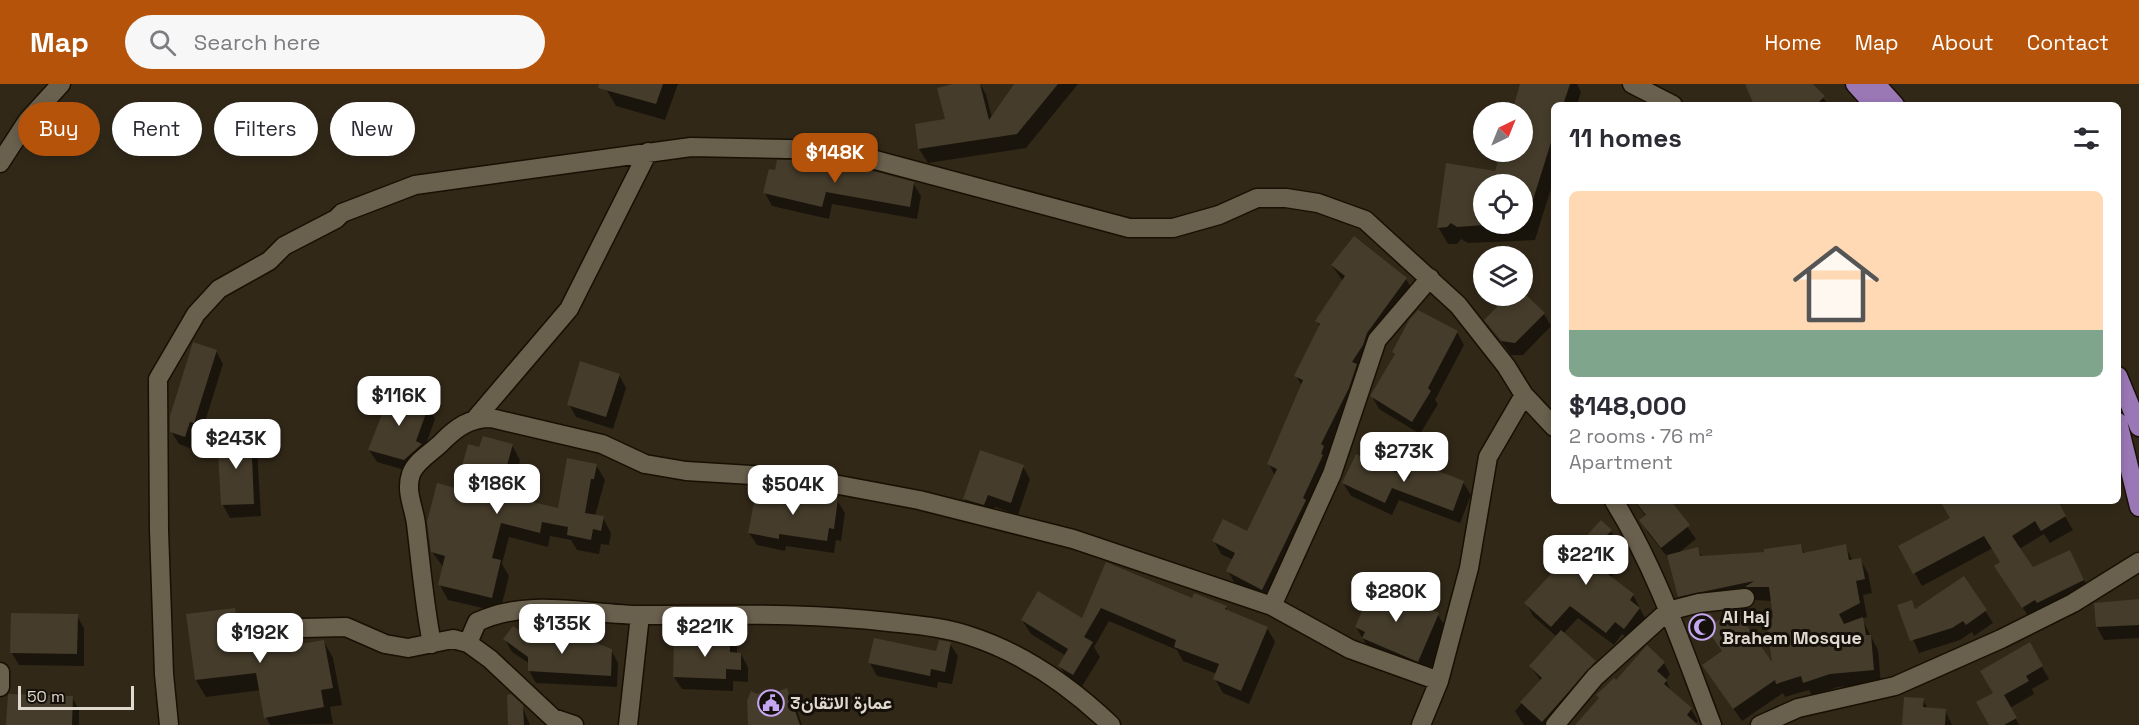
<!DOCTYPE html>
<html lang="en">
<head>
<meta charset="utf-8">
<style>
	body { margin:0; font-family:"Space Grotesk",Vazirmatn,sans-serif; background:#f7f7f7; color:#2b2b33; height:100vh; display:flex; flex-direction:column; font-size:22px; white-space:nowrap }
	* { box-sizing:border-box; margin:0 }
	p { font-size:20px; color:#7c7c81 }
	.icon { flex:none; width:33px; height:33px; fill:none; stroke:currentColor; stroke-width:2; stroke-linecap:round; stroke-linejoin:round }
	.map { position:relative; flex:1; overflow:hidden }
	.details { position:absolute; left:1551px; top:18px; width:570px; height:402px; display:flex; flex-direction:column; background:#fff; border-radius:9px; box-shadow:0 3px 9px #0003 }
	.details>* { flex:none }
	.hud { position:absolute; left:18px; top:18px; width:570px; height:54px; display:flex; gap:12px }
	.needle { width:39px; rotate:43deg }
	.fabs { position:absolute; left:1473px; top:18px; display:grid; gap:12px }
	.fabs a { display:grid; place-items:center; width:60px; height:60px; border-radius:50%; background:#fff; box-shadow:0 3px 9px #0003; font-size:30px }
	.scale { position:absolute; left:18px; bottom:15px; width:116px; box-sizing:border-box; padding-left:6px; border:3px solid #dfd9cf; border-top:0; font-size:16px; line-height:21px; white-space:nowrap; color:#dfd9cf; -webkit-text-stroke:4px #15110a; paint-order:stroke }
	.price { position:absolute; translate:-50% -51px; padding:0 14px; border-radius:12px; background:#fff; color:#222; font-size:20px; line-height:39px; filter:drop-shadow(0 2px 3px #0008) }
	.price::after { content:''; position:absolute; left:50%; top:36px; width:18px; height:14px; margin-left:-9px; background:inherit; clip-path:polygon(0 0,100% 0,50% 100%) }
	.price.on { background:#b45309; color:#fff }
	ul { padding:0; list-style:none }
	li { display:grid; align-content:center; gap:12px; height:318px; padding:0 18px }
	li+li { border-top:2px solid #e1e1e2 }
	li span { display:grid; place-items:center; height:186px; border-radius:9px; color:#555 }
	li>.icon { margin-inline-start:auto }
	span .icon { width:108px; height:108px; fill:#fffc; stroke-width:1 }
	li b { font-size:26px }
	h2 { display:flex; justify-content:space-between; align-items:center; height:72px; padding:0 18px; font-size:26px }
	.chip { padding:0 21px; border-radius:27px; background:#fff; box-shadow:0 3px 9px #0003; font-size:21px; line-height:54px }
	.chip.on { background:#b45309; color:#fff }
	header { display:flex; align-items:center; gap:36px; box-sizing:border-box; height:84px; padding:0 30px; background:#b45309; color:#fff }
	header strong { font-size:28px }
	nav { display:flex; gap:33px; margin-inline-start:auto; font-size:21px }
	.search { width:420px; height:54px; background:#f7f7f7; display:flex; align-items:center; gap:15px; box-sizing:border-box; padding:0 21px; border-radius:33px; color:#7c7c81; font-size:22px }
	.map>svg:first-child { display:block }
</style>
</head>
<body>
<header>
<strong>Map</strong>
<div class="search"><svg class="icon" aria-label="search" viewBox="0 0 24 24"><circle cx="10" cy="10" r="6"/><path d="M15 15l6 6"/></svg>Search here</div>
<nav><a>Home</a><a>Map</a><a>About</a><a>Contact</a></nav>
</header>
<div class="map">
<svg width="2139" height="641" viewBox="0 0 2139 641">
	<rect width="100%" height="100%" fill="#312818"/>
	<path fill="#0007" fill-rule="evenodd" d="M608,0H678L665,36L616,22L606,5Z
		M960,0H980L986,10L992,34L1016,0H1078L1026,64L928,79L919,65L946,36Z
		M1521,0H1577L1581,8L1577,21H1554V95L1535,156L1468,159L1461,155L1457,160H1448L1438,143L1496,88L1502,68H1522V28H1513ZM1484,100H1522V140H1484Z
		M1747,0H1811L1829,21H1756Z
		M840,88L913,99L921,112L917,135L832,120L829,135L772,122L765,109Z
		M1332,182L1406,195L1413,207L1373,262L1355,318L1328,372L1331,376L1269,517L1235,500L1228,487L1233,476L1221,470L1214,457L1247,449L1275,392L1269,380L1302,302L1296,292L1320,243L1317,237L1343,197Z
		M1522,209L1544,230L1551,242L1523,271H1511L1486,237L1510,212H1522Z
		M1457,248L1464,261L1435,316L1438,320L1420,350L1379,325L1372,312L1396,272L1393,268Z
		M216,267L223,280L201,351L197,349L192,365L179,360L171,347Z
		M619,291L626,304L613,345L576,333L569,320Z
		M428,322L435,335L424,366L411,388L377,378L369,366Z
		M250,353L257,365L261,432L230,434L223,421L219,354Z
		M512,361L520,376L510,414L560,426L596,381L605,396L595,432L603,434L611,449L609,461L601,460L599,470L577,466L571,456L550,452L548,463L509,453L502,480L509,492L500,528L448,516L440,501L444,484L432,468L457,406L480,365Z
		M1023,383L1030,395L1018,431L995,423L991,433L972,427L964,415Z
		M1409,397L1463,398L1471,411L1460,439L1399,416L1392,431L1351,412L1343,399Z
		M837,416L845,429L841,457L836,456L834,469L786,462L785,467L757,461L749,449L794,417Z
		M1634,417H1669L1696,455L1677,470L1697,465L1702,473L1766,469L1801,462L1805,470L1845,462L1853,477L1860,475L1868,489L1872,509L1863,511L1867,533L1862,535L1878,566L1881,600L1838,603L1812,612L1809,606L1785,613L1783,609L1742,637L1712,594L1723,568L1709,549L1775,584L1772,517L1754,516L1752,512L1687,526L1679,512L1670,476L1648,449L1641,436L1646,432Z
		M1941,417H2056L2073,446L2050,459L2044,450L2019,465L2033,485L2069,468L2091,509L2031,536L2004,496L2002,479L1993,464L1922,502L1900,463L1952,435Z
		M1611,447L1626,477L1610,494L1633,511L1647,538L1632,557L1622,550L1614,561L1578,534L1563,550L1595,578L1601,590L1556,641H1524L1515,627L1541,597L1530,582L1557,553L1533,532L1526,519Z
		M1107,480L1193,516L1226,523L1228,528L1267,544L1275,558L1249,620L1223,609L1215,595L1217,590L1183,577L1177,566L1109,537L1094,563L1100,573L1081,604L1068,596L1060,582L1066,572L1031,550L1022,536L1083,537Z
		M1964,494L1993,539L1974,552L1972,548L1960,556L1919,569L1899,522L1911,517L1916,526Z
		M1374,502L1438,531L1448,547L1428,594L1373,570L1366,560L1356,543Z
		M2139,517V554L2104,556L2097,543L2096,520Z
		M234,526L244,542L247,567L281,561L283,565L324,558L333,574L342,621L330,623L333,640L270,641L266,633L261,606L206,613L196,596L188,532Z
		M77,532L84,544V582L19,581L12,569Z
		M729,551L737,563V570H741L748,583V598L733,597V607L682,605L674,593Z
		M505,556L536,560L567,559L611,566L618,579L617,603L536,599L529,587L530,580L512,568Z
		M950,560L958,572L952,600L938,598L937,604L877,592L870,579L938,569Z
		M2029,560L2049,595L2032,605L2034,610L2010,624L2019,641H1991L1995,609Z
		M1664,579L1670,590L1666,596L1672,609L1691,625L1698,637L1695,641H1577L1616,598Z
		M787,606L796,623L802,641H750L757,611Z
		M72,613L79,626V641H7Z
		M1923,616L1928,625L1945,626L1952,641H1904Z
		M522,622L530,641H510Z"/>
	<path fill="#453c2b" d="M599,0H663L656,20L598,4Z
		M953,0H980L989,36L1014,0H1058L1017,50L918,65L915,40L945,35L937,4Z
		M1520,0H1570L1563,21H1554V49L1525,141L1522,140V100H1484V141L1457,143L1451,139L1447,143L1437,144L1446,79L1495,87L1501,68H1522V28H1512Z
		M1745,0H1813L1825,12L1816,21H1754Z
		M777,76H796L838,86L840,78L914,98L910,123L826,108L822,123L763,109L769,85L775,86Z
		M1354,152L1407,194L1367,249L1363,261L1352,278L1357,280L1349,304L1321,360L1324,362L1321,370L1323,371L1303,414L1306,416L1262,506L1226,487L1235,469L1212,457L1223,435L1247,447L1277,385L1267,380L1303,296L1294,292L1320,240L1315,237L1345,192L1331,181Z
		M1508,212H1527L1545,229L1515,259L1501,257L1484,236Z
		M1418,226L1458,247L1428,304L1431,307L1412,338L1370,312L1395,270L1392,268L1409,236Z
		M193,258L217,266L194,339L190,338L185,353L170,348V332Z
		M580,277L620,290L606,333L567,321Z
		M391,307L429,321L416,357L422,360L404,376L368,366Z
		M251,351L254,420L221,421L217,353Z
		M483,352L513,360L499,410L558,424L567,374L597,380L594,395H591L585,429L604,432L601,447L593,445L591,456L567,451L568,443L542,438L540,449L501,439L492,474L501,476L492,514L438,501L445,472L431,468L427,438L437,399L456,404L468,360L479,363Z
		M980,366L1024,381L1011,419L988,411L984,421L963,415Z
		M1356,370L1409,395L1415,378L1464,397L1453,427L1392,404L1385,419L1342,399Z
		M756,408L793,415L794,408L838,414L834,445L829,444L827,457L779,450V455L748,449Z
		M1635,417H1671L1690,441L1661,464L1639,436L1646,431Z
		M1940,417H2058L2066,432L2041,447L2035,437L2012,452L2033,483L2070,466L2084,496L2037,519L2035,516L2022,524L1994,482L2000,478L1984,452L1913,490L1898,462L1950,434Z
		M1601,436L1612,446L1607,451L1619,463L1600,484L1634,510L1630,516L1640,524L1624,545L1615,538L1606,549L1570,522L1551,543L1524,519Z
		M1801,460L1803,469L1846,460L1849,476L1861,474L1865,495L1856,497L1860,519L1839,530L1844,540L1863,533L1866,551H1871L1874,586L1830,590L1803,599L1801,592L1776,600L1775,596L1733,625L1702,581L1722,567L1699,535L1710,529L1716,538L1731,527L1736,526L1772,578L1766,535L1773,534L1769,503H1745L1754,497L1678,513L1667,471L1698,463L1700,472L1764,468V465Z
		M1106,478L1192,514L1194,509L1227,522L1225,525L1268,543L1241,607L1213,595L1219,580L1174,563L1176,556L1101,524L1084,553L1093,558L1073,591L1058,582L1068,565L1021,536L1038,507L1082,534Z
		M1964,492L1987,526L1966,541L1963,537L1952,544L1910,557L1897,521L1912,516L1915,525Z
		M1374,500L1439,529L1418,578L1362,554L1365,548L1355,543Z
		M2139,515V541L2096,543L2094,519Z
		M235,524L241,566L282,559V563L324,556L333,604L321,606L324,623L264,634L256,589L195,596L186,530Z
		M11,529L78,530L77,570L10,569Z
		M513,542L536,558L538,550L548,551L568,557L593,558L612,565L611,592L528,587V573L503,555Z
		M1561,546L1596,577L1542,638L1520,618L1542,594L1529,582Z
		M714,549H730V568L741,569V586L726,585V595L673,593L674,554L714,555Z
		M874,554L936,567L939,556L951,558L945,588L931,585L930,592L868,579Z
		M2030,558L2043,582L2026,592L2029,597L2004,611L2017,634L2004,641H1989L1976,618L1993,609L1980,587Z
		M1647,561L1665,578L1657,587L1667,596L1664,600L1692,624L1687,631L1698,641H1575L1599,614L1596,611L1614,594L1616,596Z
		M787,604L800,641H748L747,617L751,607L757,610L770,606L776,608Z
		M8,610L73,612L72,641H6Z
		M511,610L523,621L524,641H508L507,611Z
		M1904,613L1924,614L1923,623L1946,625L1945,641H1902Z"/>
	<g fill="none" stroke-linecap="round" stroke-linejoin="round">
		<g stroke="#181003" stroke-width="21">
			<path id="minor" d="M1632,0L1673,21
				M0,79L28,36L61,0
				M476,334L569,225L648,68
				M1614,417C1657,486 1683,565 1712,641
				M1272,522L1332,390L1377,256L1430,194
				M302,544L346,543L385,560L408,564L453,555L468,559L490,575L553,634L574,641
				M468,559L477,538C530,513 588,531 643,531C726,531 807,528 889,538C916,541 944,543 970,552C1023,569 1071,603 1111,641
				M432,560C424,519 421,481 416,440C414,423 405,408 411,390C416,376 433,368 443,357C457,343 470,334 491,334L602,360L645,380L686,387L802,394L919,416L1073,455L1272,522L1350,565L1439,597
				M0,588V603
				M169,641L164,590L159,446L158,295L196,230L219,205L269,177L284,162L336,135L342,129L415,101L691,63L838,66L1129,144H1173L1219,131L1257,114H1286L1318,119L1365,136L1458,221L1506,282L1524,311L1554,343
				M628,641L640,531
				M1421,641L1439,597L1469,484L1488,373L1524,311
				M1555,641L1595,593L1668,527L1699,519L1745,514
				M1760,641L1798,624L1895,602L2001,555L2073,519L2139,478"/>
		</g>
		<g stroke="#181003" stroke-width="21">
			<path id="major" d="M1855,0L1874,21
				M1876,0L1895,21
				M2118,292L2139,343
				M2118,338L2139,423"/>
		</g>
		<use href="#minor" stroke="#6a604e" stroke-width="18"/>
		<use href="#major" stroke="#9a78b6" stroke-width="18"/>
	</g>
	<defs>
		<g id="mosque-ring" transform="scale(1.35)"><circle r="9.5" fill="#15110a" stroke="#c5a7f1" stroke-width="1.5"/><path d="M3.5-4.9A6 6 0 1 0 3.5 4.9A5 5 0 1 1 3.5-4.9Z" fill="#c5a7f1"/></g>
		<g id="civic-ring" transform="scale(1.35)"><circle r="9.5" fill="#15110a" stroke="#c5a7f1" stroke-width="1.5"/><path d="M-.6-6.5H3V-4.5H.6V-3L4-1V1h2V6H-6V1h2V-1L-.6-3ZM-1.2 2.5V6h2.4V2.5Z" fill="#c5a7f1"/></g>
	</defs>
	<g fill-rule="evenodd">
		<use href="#mosque-ring" x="1702" y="543"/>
		<use href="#civic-ring" x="771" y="619"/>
	</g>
	<g text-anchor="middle" stroke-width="6" stroke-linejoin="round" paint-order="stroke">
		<g font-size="18" font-weight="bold" fill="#dfd9cf" stroke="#15110a" text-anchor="start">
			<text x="1722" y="539">Al Haj<tspan x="1722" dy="21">Brahem Mosque</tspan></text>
			<text x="790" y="625">عمارة الاتقان3</text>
		</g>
	</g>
</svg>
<div class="fabs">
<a><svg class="needle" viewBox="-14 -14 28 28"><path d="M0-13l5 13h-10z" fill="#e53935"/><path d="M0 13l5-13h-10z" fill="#7c7c81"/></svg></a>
<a><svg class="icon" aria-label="locate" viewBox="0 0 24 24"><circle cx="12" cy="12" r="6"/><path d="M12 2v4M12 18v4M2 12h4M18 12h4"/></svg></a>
<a><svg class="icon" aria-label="layers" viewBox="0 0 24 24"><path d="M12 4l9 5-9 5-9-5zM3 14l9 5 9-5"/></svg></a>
</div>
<div class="scale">50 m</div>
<b class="price on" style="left:835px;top:100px">$148K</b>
<b class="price" style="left:399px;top:343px">$116K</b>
<b class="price" style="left:236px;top:386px">$243K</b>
<b class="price" style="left:1404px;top:399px">$273K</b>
<b class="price" style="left:497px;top:431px">$186K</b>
<b class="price" style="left:793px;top:432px">$504K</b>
<b class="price" style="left:1586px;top:502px">$221K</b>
<b class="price" style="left:1396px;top:539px">$280K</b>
<b class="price" style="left:562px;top:571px">$135K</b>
<b class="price" style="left:705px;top:574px">$221K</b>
<b class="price" style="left:260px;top:580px">$192K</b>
<div class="hud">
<a class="chip on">Buy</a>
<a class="chip">Rent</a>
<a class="chip">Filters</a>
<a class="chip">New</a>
</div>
<section class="details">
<h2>11 homes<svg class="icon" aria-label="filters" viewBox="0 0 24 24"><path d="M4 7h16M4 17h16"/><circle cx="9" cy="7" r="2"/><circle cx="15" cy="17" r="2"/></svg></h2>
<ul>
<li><span style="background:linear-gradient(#ffd9b3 75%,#7fa58c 0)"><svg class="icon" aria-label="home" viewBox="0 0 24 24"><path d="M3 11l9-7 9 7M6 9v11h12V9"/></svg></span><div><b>$148,000</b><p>2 rooms · 76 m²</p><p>Apartment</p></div></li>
</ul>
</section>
</div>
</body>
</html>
